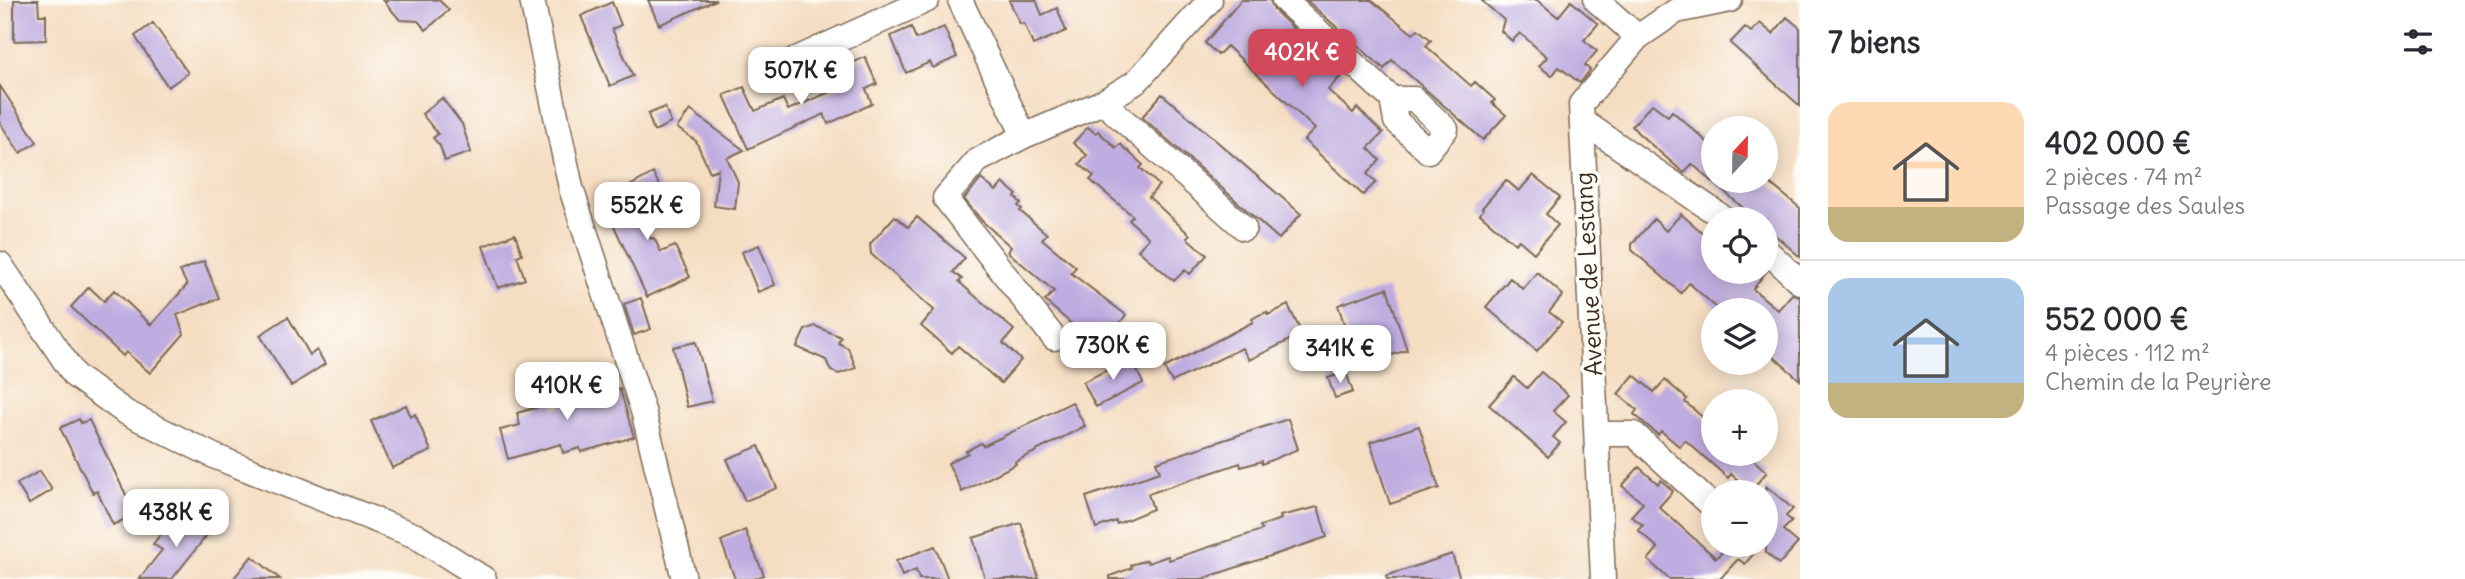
<!DOCTYPE html>
<html lang="fr">
<head>
<meta charset="utf-8">
<style>
	body { margin:0; font-family:Delius,sans-serif; background:#f2f2f3; color:#2b2b33; height:100vh; display:flex; flex-direction:column; font-size:26px; white-space:nowrap }
	* { box-sizing:border-box; margin:0 }
	p { font-size:23px; color:#7c7c81 }
	.icon { flex:none; width:38px; height:38px; fill:none; stroke:currentColor; stroke-width:2; stroke-linecap:round; stroke-linejoin:round }
	.map { position:relative; flex:1; overflow:hidden }
	.panel { display:flex; flex-direction:column; background:#fff; width:665px }
	.panel>* { flex:none }
	.needle { width:46px; rotate:22deg }
	.buttons { position:absolute; left:1701px; top:116px; display:grid; gap:14px }
	.buttons a { display:grid; place-items:center; width:77px; height:77px; border-radius:50%; background:#fff; box-shadow:0 4px 18px #0003; font-size:35px }
	.price { position:absolute; translate:-50% -60px; padding:0 16px; border-radius:14px; background:#fff; color:#222; font-size:23px; line-height:46px; filter:drop-shadow(0 2px 4px #0008) }
	.price::after { content:''; position:absolute; left:50%; top:42px; width:21px; height:16px; margin-left:-10px; background:inherit; clip-path:polygon(0 0,100% 0,50% 100%) }
	.price.on { background:#d1495b; color:#fff }
	ul { padding:0; list-style:none }
	li { display:flex; align-items:center; gap:21px; height:175px; padding:0 28px }
	li+li { border-top:2px solid #e1e1e2 }
	li span { display:grid; place-items:center; flex:none; width:196px; height:140px; border-radius:21px; color:#555 }
	li>.icon { margin-inline-start:auto }
	span .icon { width:84px; height:84px; fill:#fffc; stroke-width:1 }
	li b { font-size:30px }
	h2 { display:flex; justify-content:space-between; align-items:center; height:84px; padding:0 28px; font-size:30px }
	main { display:flex; flex:1; min-height:0 }
	.map>svg:first-child { display:block }
</style>
</head>
<body>
<main>
<div class="map">
<svg width="1800" height="579" viewBox="0 0 1800 579">
	<rect width="100%" height="100%" fill="#fdfcf7"/>
	<filter id="ink" filterUnits="userSpaceOnUse"><feTurbulence type="fractalNoise" baseFrequency=".0143" numOctaves="2"/><feDisplacementMap in="SourceGraphic" scale="14" xChannelSelector="R" yChannelSelector="G"/><feConvolveMatrix kernelMatrix="1 2 1 2 8 2 1 2 1" color-interpolation-filters="sRGB"/></filter>
	<filter id="wash" filterUnits="userSpaceOnUse"><feTurbulence type="fractalNoise" baseFrequency=".00686" numOctaves="4" result="noise"/><feDisplacementMap in="SourceGraphic" scale="28" xChannelSelector="R" yChannelSelector="G"/><feGaussianBlur stdDeviation="1.57" result="paint"/><feColorMatrix in="noise" values="0 0 0 0 0 0 0 0 0 0 0 0 0 0 0 0 0 1.4 0 .05"/><feComposite in="paint" operator="in"/></filter>
	<g filter="url(#wash)">
		<rect width="100%" height="100%" fill="#f5ddc1"/>
		<g id="blocks">
			<path fill="#bface0" d="M14,0H38L39,15H46V40L14,41Z
				M383,0H439L449,10L426,30L418,21L400,20Z
				M648,0H716L659,25Z
				M1009,0H1036L1042,15L1057,8L1066,31L1033,45L1024,23L1020,24Z
				M1241,0H1270L1274,10L1293,28L1279,43L1303,66L1317,51L1343,74L1328,90L1353,113L1357,108L1383,133L1368,148L1380,160L1367,174L1376,182L1363,195L1304,140L1315,129L1227,46L1218,55L1205,43Z
				M1306,0H1371L1413,34L1418,29L1431,40L1426,46L1471,86L1475,82L1495,100L1492,103L1506,115L1483,140L1392,60L1384,69Z
				M1481,0H1537L1558,17L1571,1L1598,24L1584,40L1597,51L1585,65L1590,70L1580,83L1559,67L1552,76L1539,66L1547,57L1520,33L1512,41L1501,31L1504,20Z
				M612,2L621,25L612,29L633,76L610,86L581,16Z
				M1787,17L1800,28V106L1730,43L1745,27L1751,32L1760,23L1773,34Z
				M153,23L188,73L168,87L135,36Z
				M911,27L916,39L944,27L957,57L933,68L930,62L906,73L891,36Z
				M865,57L877,84L866,89L872,104L828,124L824,114L748,149L724,95L744,87L755,111L783,99L788,110L839,88L837,84L854,77L848,65Z
				M0,86L37,142L20,153L0,123Z
				M1162,94L1301,214L1279,239L1142,117Z
				M442,98L462,124L471,152L445,161L440,146L433,138L438,134L422,114Z
				M1652,104L1668,116L1672,111L1713,147V180H1766L1800,208V257L1766,227V219H1756L1692,164L1684,173L1638,133L1632,126Z
				M665,107L671,123L654,131L648,114Z
				M690,110L744,150L727,158L738,182L735,209L714,206L718,169L710,172L696,141L677,128Z
				M1088,127L1095,133L1098,131L1116,148L1120,144L1143,165L1140,168L1159,185L1149,197L1190,235L1187,238L1207,255L1190,274L1185,270L1174,281L1138,250L1149,238L1129,220L1133,216L1090,180L1094,176L1079,164L1087,155L1073,143Z
				M653,173L661,188L635,203L651,239L654,238L661,252L675,246L690,277L647,297L614,226L626,221L612,196Z
				M1533,175L1560,197L1546,214L1558,225L1534,253L1519,240L1515,244L1480,214L1483,210L1482,208L1506,180L1519,191Z
				M981,179L996,191L1003,183L1017,195L1015,197L1021,203L1018,206L1022,209L1020,211L1047,234L1042,239L1076,267L1071,273L1126,315L1111,334L1089,339L1045,301L1054,291L1008,252L1011,247L982,221L964,199Z
				M1681,214L1713,242V271H1767L1753,289L1778,310L1792,294L1800,296V380L1766,350V310H1719L1689,283L1681,293L1632,250V244L1654,219L1666,231Z
				M895,216L908,227L917,217L965,258L953,272L962,279L959,282L1014,330L1003,343L1021,360L1001,383L958,346L952,353L921,326L934,310L871,254L870,244Z
				M515,234L522,254L517,256L525,279L498,288L483,246Z
				M759,245L775,285L758,292L742,252Z
				M204,261L219,298L177,315L184,334L150,373L126,352L123,356L71,307L89,287L104,301L114,290L151,325L187,285L180,271Z
				M1537,272L1563,295L1549,312L1562,322L1537,351L1486,307L1510,278L1523,289Z
				M1387,288L1407,350L1358,366L1338,305Z
				M641,298L651,329L634,335L624,304Z
				M1288,305L1302,334L1249,360L1242,348L1172,382L1164,368L1253,322L1252,319L1259,315L1267,312L1268,315Z
				M288,317L310,355L317,350L325,364L291,386L260,335Z
				M815,326L841,337L838,343L848,348L856,368L839,374L831,371L826,360L797,347L805,330Z
				M696,342L712,401L687,407L673,347Z
				M1131,358L1143,383L1096,407L1083,382Z
				M542,364L555,408L599,397L598,394L620,389L634,437L581,452L580,448L563,453L561,444L508,459L500,430L520,425L517,413L538,407L527,369Z
				M1346,372L1353,392L1335,398L1328,378Z
				M1541,372L1568,395L1553,411L1566,422L1553,437L1560,443L1548,457L1489,405L1514,377L1527,388Z
				M1634,375L1654,392L1665,380L1687,399L1685,402L1713,426V453H1745L1767,472L1750,491L1731,474L1728,478L1685,440L1680,447L1661,431L1658,435L1634,414L1637,410L1618,394Z
				M1072,402L1085,426L1015,462L1016,464L962,492L948,463L968,453L966,451L981,443L983,446L1002,437Z
				M406,405L411,417L415,414L431,451L392,468L371,421Z
				M79,419L81,423L89,420L130,503L134,515L113,525L97,491L93,493L60,428Z
				M1288,419L1298,449L1262,464V461L1241,467L1240,463L1148,494L1153,509L1117,524L1116,521L1096,528L1086,497L1160,472L1156,462Z
				M1419,426L1439,488L1390,504L1370,442Z
				M759,446L777,488L745,501L727,459Z
				M1639,467L1658,484L1661,480L1673,491L1659,507L1716,558L1726,548L1721,544H1762L1745,564L1738,559L1720,579H1669L1648,560L1658,548L1638,530L1643,525L1631,516L1643,503L1622,486Z
				M40,471L52,490L29,504L17,484Z
				M1766,486L1793,509L1786,516L1792,521L1783,530L1798,543L1779,564L1766,553Z
				M1318,507L1327,537L1202,579H1110V576L1132,568L1131,565L1147,560L1148,563L1168,556L1169,560L1262,530L1260,526L1281,519L1280,516Z
				M190,514L211,530L172,579H139L162,550L153,544L168,525L176,532Z
				M1021,523L1039,579H985L973,538Z
				M745,530L764,575L754,579H735L721,541Z
				M935,546L948,579H919L916,570L902,576L896,561Z
				M1452,554L1460,579H1387L1386,576Z
				M252,556L280,579H233Z"/>
		</g>
	</g>
	<g filter="url(#ink)">
		<use href="#blocks" fill-opacity="0" stroke="#7c6957" stroke-width="2"/>
		<g fill="none" stroke-linecap="round" stroke-linejoin="round">
			<g stroke="#7c6957" stroke-width="27">
				<path id="minor" d="M532,0L571,188L644,414L684,579
					M960,0L1024,136
					M1284,0L1392,99L1396,121L1428,151L1446,129L1414,99H1392
					M1596,0L1638,37
					M783,65L927,0
					M1103,102L1244,228
					M1582,121L1725,219
					M1766,250L1800,282
					M0,264L75,376L125,412L216,457L416,536L484,579
					M1054,338L945,198L977,161L1024,136L1103,102L1136,82L1210,0
					M1597,434H1634L1709,503
					M1603,579L1581,104L1638,37L1676,11L1730,0"/>
			</g>
			<use href="#minor" stroke="#fff" stroke-width="24"/>
		</g>
	</g>
	<g text-anchor="middle" stroke-width="7" stroke-linejoin="round" paint-order="stroke">
		<g font-size="24" fill="#3b2a1e" stroke="#fdfcf7">
			<text transform="translate(1589 274) rotate(-93)" y="8">Avenue de Lestang</text>
		</g>
	</g>
</svg>
<div class="buttons">
<a><svg class="needle" viewBox="-14 -14 28 28"><path d="M0-13l5 13h-10z" fill="#e53935"/><path d="M0 13l5-13h-10z" fill="#7c7c81"/></svg></a>
<a><svg class="icon" aria-label="locate" viewBox="0 0 24 24"><circle cx="12" cy="12" r="6"/><path d="M12 2v4M12 18v4M2 12h4M18 12h4"/></svg></a>
<a><svg class="icon" aria-label="layers" viewBox="0 0 24 24"><path d="M12 4l9 5-9 5-9-5zM3 14l9 5 9-5"/></svg></a>
<a>+</a>
<a>−</a>
</div>
<b class="price on" style="left:1302px;top:89px">402K €</b>
<b class="price" style="left:801px;top:107px">507K €</b>
<b class="price" style="left:647px;top:242px">552K €</b>
<b class="price" style="left:1113px;top:382px">730K €</b>
<b class="price" style="left:1340px;top:385px">341K €</b>
<b class="price" style="left:567px;top:422px">410K €</b>
<b class="price" style="left:176px;top:549px">438K €</b>
</div>
<section class="panel">
<h2>7 biens<svg class="icon" aria-label="filters" viewBox="0 0 24 24"><path d="M4 7h16M4 17h16"/><circle cx="9" cy="7" r="2"/><circle cx="15" cy="17" r="2"/></svg></h2>
<ul>
<li><span style="background:linear-gradient(#ffd9b3 75%,#c2b280 0)"><svg class="icon" aria-label="home" viewBox="0 0 24 24"><path d="M3 11l9-7 9 7M6 9v11h12V9"/></svg></span><div><b>402 000 €</b><p>2 pièces · 74 m²</p><p>Passage des Saules</p></div></li>
<li><span style="background:linear-gradient(#a9c7e8 75%,#c2b280 0)"><svg class="icon" aria-label="home" viewBox="0 0 24 24"><path d="M3 11l9-7 9 7M6 9v11h12V9"/></svg></span><div><b>552 000 €</b><p>4 pièces · 112 m²</p><p>Chemin de la Peyrière</p></div></li>
</ul>
</section>
</main>
</body>
</html>
